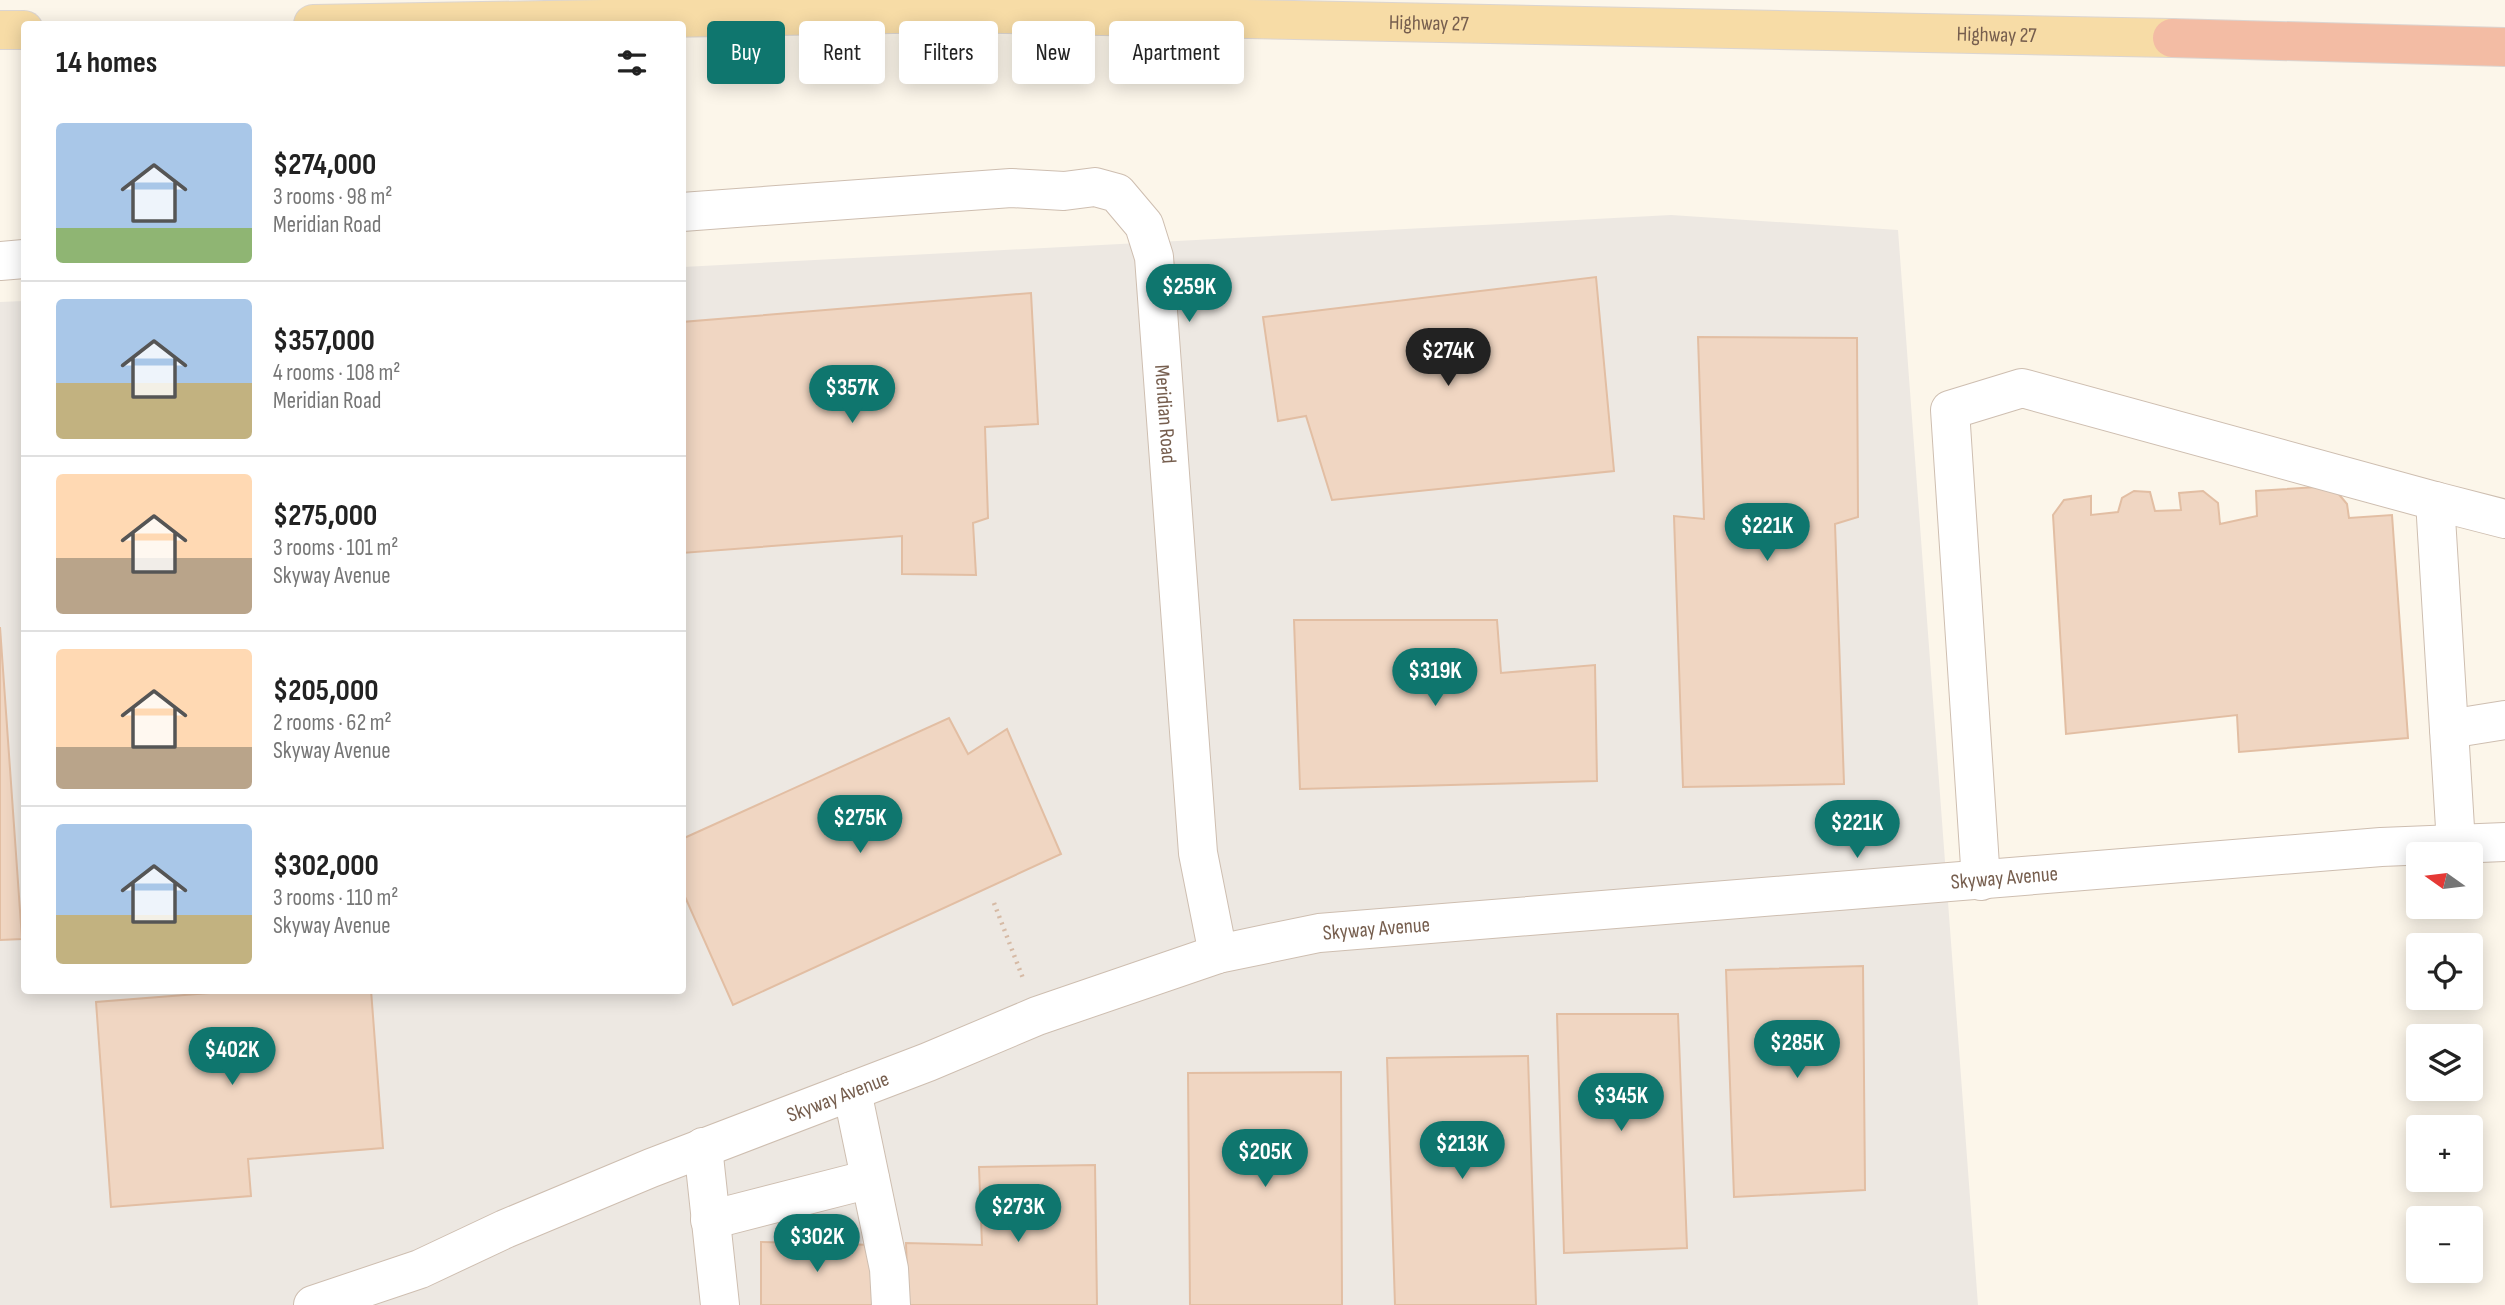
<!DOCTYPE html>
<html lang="en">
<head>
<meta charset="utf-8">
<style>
	body { margin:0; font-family:"Sofia Sans Condensed",sans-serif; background:#f6f6f6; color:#222; height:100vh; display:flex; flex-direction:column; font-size:26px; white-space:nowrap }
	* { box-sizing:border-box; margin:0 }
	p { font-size:23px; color:#767676 }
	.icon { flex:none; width:38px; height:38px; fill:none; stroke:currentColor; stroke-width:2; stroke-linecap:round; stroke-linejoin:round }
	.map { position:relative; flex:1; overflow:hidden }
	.sheet { position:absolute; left:21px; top:21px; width:665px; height:973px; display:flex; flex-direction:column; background:#fff; border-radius:7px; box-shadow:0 4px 18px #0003 }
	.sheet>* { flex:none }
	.guide { position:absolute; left:707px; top:21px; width:665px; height:63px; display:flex; gap:14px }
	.needle { width:46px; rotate:284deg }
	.tools { position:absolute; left:2406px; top:842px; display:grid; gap:14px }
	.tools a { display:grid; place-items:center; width:77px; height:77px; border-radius:7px; background:#fff; box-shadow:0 4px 18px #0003; font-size:35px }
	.price { position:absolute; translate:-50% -60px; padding:0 16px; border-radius:24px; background:#0f766e; color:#fff; font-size:23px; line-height:46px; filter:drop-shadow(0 2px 4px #0008) }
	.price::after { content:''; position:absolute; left:50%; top:42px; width:21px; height:16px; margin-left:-10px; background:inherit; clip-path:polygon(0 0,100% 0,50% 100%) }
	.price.current { background:#222; color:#fff }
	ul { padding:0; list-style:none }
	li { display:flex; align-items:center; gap:21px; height:175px; padding:0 35px }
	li+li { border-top:2px solid #e0e0e0 }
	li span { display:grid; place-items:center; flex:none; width:196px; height:140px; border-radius:7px; color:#555 }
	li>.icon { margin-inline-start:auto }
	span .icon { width:84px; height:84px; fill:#fffc; stroke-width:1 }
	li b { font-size:30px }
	h2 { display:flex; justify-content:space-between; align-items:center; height:84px; padding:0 35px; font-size:30px }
	.chip { padding:0 24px; border-radius:7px; background:#fff; box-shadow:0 4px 18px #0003; font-size:24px; line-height:63px }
	.chip.current { background:#0f766e; color:#fff }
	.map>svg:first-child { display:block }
</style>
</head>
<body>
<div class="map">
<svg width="2505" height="1305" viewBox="0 0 2505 1305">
	<rect width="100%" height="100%" fill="#fcf6ea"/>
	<path fill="#ede8e2" d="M1671,215L1898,230L1978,1305H0V302L24,301V990H682L683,267Z"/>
	<path fill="#f0d6c2" stroke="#e2bea3" stroke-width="2" d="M1596,277L1614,471L1332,500L1306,416L1278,421L1263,317Z
		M1031,293L1038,424L985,427L988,518L973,523L976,575L902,574V536L682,553V322Z
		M1698,337L1857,338L1858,517L1835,524L1844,784L1683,787L1674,516L1704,519Z
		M2332,486L2347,504L2349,518L2392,515L2408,738L2239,752L2237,715L2066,734L2053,515L2064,500L2091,496V515L2118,512L2122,498L2134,491L2150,492L2155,511L2181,510L2179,493L2203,491L2218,503L2220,524L2257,516L2256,491Z
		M1294,620H1497L1501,673L1595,665L1597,781L1300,789Z
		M0,627L22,939L0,940Z
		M949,718L968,754L1007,729L1061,854L733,1005L682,890V839Z
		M1863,966L1865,1190L1734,1197L1726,970Z
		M248,990H371L383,1148L248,1159L251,1196L111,1207L96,1002Z
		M1557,1014H1678L1687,1248L1564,1253Z
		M1528,1056L1536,1305H1395L1387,1058Z
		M1341,1072L1342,1305H1190L1188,1073Z
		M1095,1165L1097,1305H908L906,1243L982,1245L979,1167Z
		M761,1242L874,1245L875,1305H761Z"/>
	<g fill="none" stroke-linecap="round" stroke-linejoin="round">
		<g stroke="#cebeb0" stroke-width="40">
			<g id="minor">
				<path id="s1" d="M682,212L1011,188L1064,191L1095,187L1117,193L1144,225L1154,257L1198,853L1218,954"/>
				<path d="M0,261L24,259"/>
				<path d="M2435,501L2505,519"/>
				<path d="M2449,729L2505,720"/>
				<path d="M1981,881L1950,410L2022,388L2435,501L2456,844"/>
				<path d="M852,1091L889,1269L891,1305"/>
				<path d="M703,1147L720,1305"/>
				<path d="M710,1220L870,1179"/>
				<path id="s2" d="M313,1305L420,1269L505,1229L651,1168L928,1062L1037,1016L1218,954L1319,933L2381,847L2505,842"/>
			</g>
		</g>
		<g stroke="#dbd5d1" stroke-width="40">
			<g id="major">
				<path id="s3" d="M313,24L952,13L2172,38"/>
				<path d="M0,30H24"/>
			</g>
		</g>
		<g stroke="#dbd5d1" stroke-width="40">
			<path id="highway" d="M2172,38L2505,47"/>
		</g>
		<path stroke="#d6baa5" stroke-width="4.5" stroke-dasharray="2 5" stroke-linecap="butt" d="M994,903L1024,981"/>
		<use href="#minor" stroke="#fff" stroke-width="38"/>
		<use href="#major" stroke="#f7dca6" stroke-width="38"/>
		<use href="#highway" stroke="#f3bca4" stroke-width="38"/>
	</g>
	<g text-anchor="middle" stroke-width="7" stroke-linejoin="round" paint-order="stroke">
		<g font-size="21" fill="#765e4e" stroke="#fef9f0">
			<text dy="7" stroke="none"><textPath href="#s3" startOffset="1116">Highway 27</textPath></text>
			<text dy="7" stroke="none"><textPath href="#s3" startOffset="1684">Highway 27</textPath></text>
			<text dy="7" stroke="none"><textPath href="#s1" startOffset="670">Meridian Road</textPath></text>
			<text dy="7" stroke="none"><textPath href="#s2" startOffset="1762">Skyway Avenue</textPath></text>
			<text dy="7" stroke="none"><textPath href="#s2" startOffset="1132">Skyway Avenue</textPath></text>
			<text dy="7" stroke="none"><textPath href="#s2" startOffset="565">Skyway Avenue</textPath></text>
		</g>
	</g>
</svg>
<div class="tools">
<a><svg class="needle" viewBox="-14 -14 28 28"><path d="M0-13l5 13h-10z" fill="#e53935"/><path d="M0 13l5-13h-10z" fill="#767676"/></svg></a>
<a><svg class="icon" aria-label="locate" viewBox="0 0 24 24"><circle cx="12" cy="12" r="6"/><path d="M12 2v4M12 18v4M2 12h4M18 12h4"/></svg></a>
<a><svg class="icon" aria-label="layers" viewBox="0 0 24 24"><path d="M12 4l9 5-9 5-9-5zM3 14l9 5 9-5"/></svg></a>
<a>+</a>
<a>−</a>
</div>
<b class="price" style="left:1189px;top:324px">$259K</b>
<b class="price current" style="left:1448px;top:388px">$274K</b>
<b class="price" style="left:852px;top:425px">$357K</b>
<b class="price" style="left:1767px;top:563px">$221K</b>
<b class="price" style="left:1435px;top:708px">$319K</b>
<b class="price" style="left:860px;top:855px">$275K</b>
<b class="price" style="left:1857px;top:860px">$221K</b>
<b class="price" style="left:1797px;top:1080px">$285K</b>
<b class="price" style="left:232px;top:1087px">$402K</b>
<b class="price" style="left:1621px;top:1133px">$345K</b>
<b class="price" style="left:1462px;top:1181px">$213K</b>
<b class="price" style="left:1265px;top:1189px">$205K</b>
<b class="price" style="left:1018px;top:1244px">$273K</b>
<b class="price" style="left:817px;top:1274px">$302K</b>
<div class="guide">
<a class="chip current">Buy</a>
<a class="chip">Rent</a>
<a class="chip">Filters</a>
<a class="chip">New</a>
<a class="chip">Apartment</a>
</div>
<section class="sheet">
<h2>14 homes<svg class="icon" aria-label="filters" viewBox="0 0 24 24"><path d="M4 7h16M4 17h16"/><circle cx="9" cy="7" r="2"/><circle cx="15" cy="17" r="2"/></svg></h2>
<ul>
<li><span style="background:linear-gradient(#a9c7e8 75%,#8fb573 0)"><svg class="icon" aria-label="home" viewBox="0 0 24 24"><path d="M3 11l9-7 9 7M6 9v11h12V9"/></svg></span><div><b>$274,000</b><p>3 rooms · 98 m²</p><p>Meridian Road</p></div></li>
<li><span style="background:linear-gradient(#a9c7e8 60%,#c2b280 0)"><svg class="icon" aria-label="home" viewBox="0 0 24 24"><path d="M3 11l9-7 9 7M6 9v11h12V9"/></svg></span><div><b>$357,000</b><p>4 rooms · 108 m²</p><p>Meridian Road</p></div></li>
<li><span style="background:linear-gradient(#ffd9b3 60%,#b9a48a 0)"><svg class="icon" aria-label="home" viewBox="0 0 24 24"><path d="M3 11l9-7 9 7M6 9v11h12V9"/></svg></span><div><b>$275,000</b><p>3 rooms · 101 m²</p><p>Skyway Avenue</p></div></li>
<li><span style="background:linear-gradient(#ffd9b3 70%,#b9a48a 0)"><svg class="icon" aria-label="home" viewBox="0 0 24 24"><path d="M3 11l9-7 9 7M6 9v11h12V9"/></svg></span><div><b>$205,000</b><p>2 rooms · 62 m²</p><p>Skyway Avenue</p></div></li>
<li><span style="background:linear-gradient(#a9c7e8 65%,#c2b280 0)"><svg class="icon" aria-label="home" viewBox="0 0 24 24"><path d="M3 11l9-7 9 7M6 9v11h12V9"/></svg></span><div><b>$302,000</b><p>3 rooms · 110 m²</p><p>Skyway Avenue</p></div></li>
</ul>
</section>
</div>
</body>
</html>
